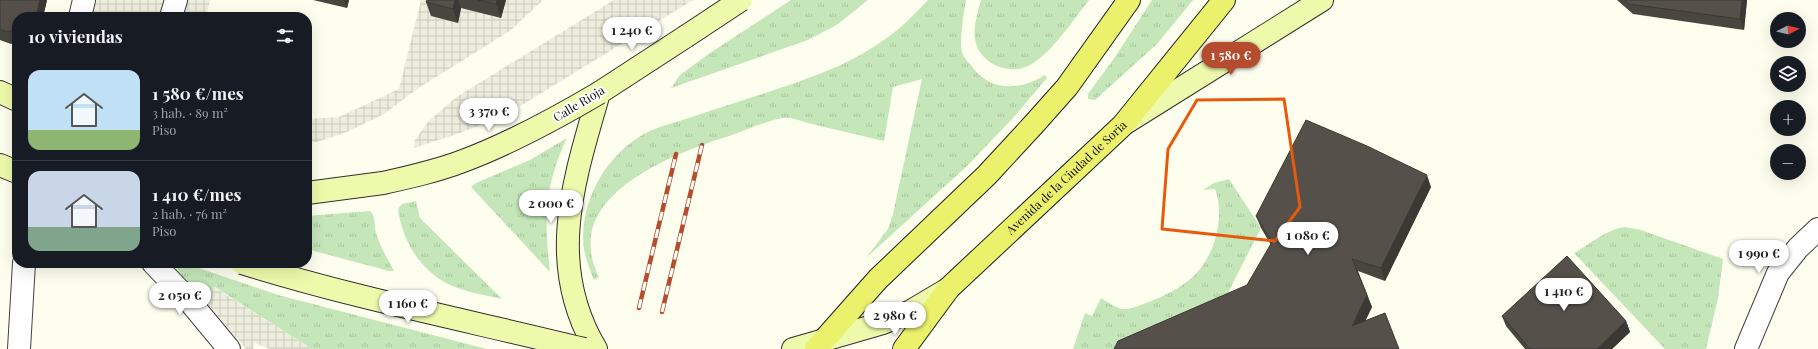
<!DOCTYPE html>
<html lang="es">
<head>
<meta charset="utf-8">
<style>
	body { margin:0; font-family:"Playfair Display",serif; background:#242831; color:#f1f3f6; height:100vh; display:flex; flex-direction:column; font-size:15px; white-space:nowrap }
	* { box-sizing:border-box; margin:0 }
	p { font-size:13px; color:#9ea1a6 }
	.icon { flex:none; width:22px; height:22px; fill:none; stroke:currentColor; stroke-width:2; stroke-linecap:round; stroke-linejoin:round }
	.map { position:relative; flex:1; overflow:hidden }
	.details { position:absolute; left:12px; top:12px; width:300px; height:256px; display:flex; flex-direction:column; background:#171b24; border-radius:16px; box-shadow:0 4px 16px #0002 }
	.details>* { flex:none }
	.needle { width:26px; rotate:83deg }
	.controls { position:absolute; left:1770px; top:12px; display:grid; gap:8px }
	.controls a { display:grid; place-items:center; width:36px; height:36px; border-radius:50%; background:#171b24; box-shadow:0 4px 16px #0002; font-size:20px }
	.price { position:absolute; translate:-50% -34px; padding:0 9px; border-radius:14px; background:#fff; color:#222; font-size:13px; line-height:26px; filter:drop-shadow(0 1px 2px #0008) }
	.price::after { content:''; position:absolute; left:50%; top:24px; width:12px; height:9px; margin-left:-6px; background:inherit; clip-path:polygon(0 0,100% 0,50% 100%) }
	.price.selected { background:#b54c2d; color:#fff }
	ul { padding:0; list-style:none }
	li { display:flex; align-items:center; gap:12px; height:100px; padding:0 16px }
	li+li { border-top:1px solid #363941 }
	li span { display:grid; place-items:center; flex:none; width:112px; height:80px; border-radius:12px; color:#555 }
	li>.icon { margin-inline-start:auto }
	span .icon { width:48px; height:48px; fill:#fffc; stroke-width:1 }
	li b { font-size:17px }
	h2 { display:flex; justify-content:space-between; align-items:center; height:48px; padding:0 16px; font-size:17px }
	.map>svg:first-child { display:block }
</style>
</head>
<body>
<div class="map">
<svg width="1818" height="349" viewBox="0 0 1818 349">
	<defs>
		<pattern id="grass-tufts" width="24" height="20" patternUnits="userSpaceOnUse"><rect width="24" height="20" fill="#c4e6b9"/><path d="M3 7l-1-3M5 7V3M7 7l1-3M15 17l-1-3M17 17v-4M19 17l1-3" fill="none" stroke="#a7c49e"/></pattern>
		<pattern id="plaza-grid" width="8" height="8" patternUnits="userSpaceOnUse"><rect width="8" height="8" fill="#ededdd"/><path d="M0 4h8M4 0v8" fill="none" stroke="#cacabc"/></pattern>
	</defs>
	<rect width="100%" height="100%" fill="#fdfeee"/>
	<path fill="url(#grass-tufts)" d="M791,0H868L838,24L808,40L671,88L680,75L710,53Z
		M928,0H966C964,12 959,41 962,52C963,57 968,62 971,65C989,92 1020,91 1045,75L1047,78L1013,118L967,166L866,258L888,229L893,214L922,79L893,87L884,141C859,135 833,129 808,123C801,121 791,117 784,118C771,119 746,130 732,135C684,150 583,186 591,251C592,261 595,269 599,277L594,280C590,270 586,260 584,249C578,204 605,156 644,134C658,126 677,122 692,117C743,99 798,85 847,62C861,55 876,46 888,37C903,27 916,12 928,0Z
		M981,0H1089C1074,19 1053,51 1032,64C1012,77 979,65 975,39C973,26 978,12 981,0Z
		M1152,0H1193L1157,44L1095,100L1088,99V94L1115,57Z
		M567,138C544,187 544,219 550,272L471,187L476,183L530,160Z
		M1229,179L1261,228L1218,312L1126,349H1073L1085,313L1092,316L1101,298C1107,302 1116,308 1123,309C1131,310 1142,304 1149,302C1163,296 1177,290 1189,280C1214,261 1226,217 1215,189L1203,190L1214,183Z
		M416,201L420,218L502,299C484,295 465,292 448,284C420,270 402,240 398,209L402,204Z
		M370,211C376,216 374,225 376,233C380,246 387,258 394,271H389L307,249V216Z
		M1625,227L1641,230L1723,259L1718,298L1706,349H1665L1574,253C1590,244 1607,229 1625,227Z
		M168,263H184L278,295L487,349H312L215,287L207,303Z"/>
	<path fill="url(#plaza-grid)" d="M96,0H210L206,17H92Z
		M421,0H435L501,18L506,0H543L511,30L417,89L384,114L347,132L317,142H307V119L339,117L399,89Z
		M614,0H693L522,105L502,116L460,133L414,148V141L428,122L455,98Z
		M214,287L312,349H270L255,343L253,349H246L207,303Z"/>
	<g fill="none" stroke-linecap="round" stroke-linejoin="round">
		<g stroke="#404040" stroke-width="24">
			<path id="street" d="M80,17L84,0
				M171,17L176,0
				M153,263L185,296L229,349
				M19,349L24,263
				M1746,349L1778,273L1798,248L1818,229"/>
		</g>
		<g stroke="#2f2f2f" stroke-width="24">
			<path id="secondary" d="M0,92L17,100
				M1127,122L1322,0
				M0,165L17,172
				M307,193L383,183
				M596,349C545,264 574,180 599,93L685,37
				M793,349L883,323L911,311L948,289"/>
		</g>
		<g stroke="#1e1e1e" stroke-width="24">
			<g id="primary">
				<path d="M816,349L878,279L987,175L1035,123L1067,87L1129,0"/>
				<path id="s1" d="M904,349L949,288L1123,125L1224,0"/>
			</g>
		</g>
		<use href="#street" stroke="#fff" stroke-width="22"/>
		<use href="#secondary" stroke="#edfaac" stroke-width="22"/>
		<use href="#primary" stroke="#ecf16b" stroke-width="22"/>
		<g stroke="#b54c2d" stroke-width="4.5">
			<path id="rail" d="M639,308L676,154
				M662,312L702,145"/>
		</g>
		<use href="#rail" stroke="#fff" stroke-width="3" stroke-dasharray="9" stroke-linecap="butt"/>
		<g stroke="#2f2f2f" stroke-width="24" stroke-linecap="butt">
			<path id="secondary-bridge" d="M685,37L741,0
				M383,183C410,177 437,171 463,161C511,143 555,119 599,93
				M242,263C354,298 470,321 584,349"/>
		</g>
		<use href="#secondary-bridge" stroke="#edfaac" stroke-width="22"/>
	</g>
	<path fill="#494640" d="M0,0H47L43,17H17V42L11,44L0,40Z
		M313,0H349L347,8Z
		M427,0H506L501,18L461,8L458,23L431,16L426,2Z
		M1617,0H1747L1744,30L1633,14Z
		M1431,187L1385,281L1358,271L1372,307L1365,321L1247,285L1271,245L1261,228L1256,216Z
		M1502,316L1626,321L1630,332L1612,349H1525L1506,326Z"/>
	<path fill="#3c3934" d="M40,0H47L43,17H36Z
		M344,0H349L347,8Z
		M455,0H458L461,8L458,23L453,9Z
		M497,0H506L501,18L496,4Z
		M1742,0H1747L1744,30L1740,19Z
		M1427,175L1431,187L1385,281L1381,268Z
		M1367,295L1372,307L1357,338L1352,326Z
		M1626,321L1630,332L1612,349H1597Z"/>
	<path fill="#55514a" stroke="#3c3934" d="M0,0H40L36,17H17V29L7,32L0,29Z
		M427,0H455L453,9L426,2Z
		M478,0H497L496,4Z
		M1625,0H1742L1740,19L1629,4Z
		M1306,120L1367,146L1427,175L1381,268L1352,259L1367,295L1352,326L1385,313L1399,349H1114L1118,341L1247,285L1272,242L1256,216Z
		M1567,256L1626,321L1597,349H1530L1502,316Z"/>
	<path fill="none" stroke="#e8590c" stroke-width="3" stroke-linejoin="round" d="M1284,99L1300,207L1275,241L1162,229L1168,149L1197,100Z"/>
	<g text-anchor="middle" stroke-width="4" stroke-linejoin="round" paint-order="stroke">
		<g font-size="12" fill="#0d0d0d" stroke="#fff">
			<text transform="translate(579 104) rotate(-31)" y="4">Calle Rioja</text>
			<text dy="4" stroke="none"><textPath href="#s1" startOffset="237">Avenida de la Ciudad de Soria</textPath></text>
		</g>
	</g>
</svg>
<div class="controls">
<a><svg class="needle" viewBox="-14 -14 28 28"><path d="M0-13l5 13h-10z" fill="#e53935"/><path d="M0 13l5-13h-10z" fill="#9ea1a6"/></svg></a>
<a><svg class="icon" aria-label="layers" viewBox="0 0 24 24"><path d="M12 4l9 5-9 5-9-5zM3 14l9 5 9-5"/></svg></a>
<a>+</a>
<a>−</a>
</div>
<b class="price" style="left:632px;top:51px">1 240 €</b>
<b class="price selected" style="left:1231px;top:76px">1 580 €</b>
<b class="price" style="left:489px;top:132px">3 370 €</b>
<b class="price" style="left:551px;top:224px">2 000 €</b>
<b class="price" style="left:1308px;top:256px">1 080 €</b>
<b class="price" style="left:1759px;top:274px">1 990 €</b>
<b class="price" style="left:1564px;top:312px">1 410 €</b>
<b class="price" style="left:180px;top:316px">2 050 €</b>
<b class="price" style="left:408px;top:324px">1 160 €</b>
<b class="price" style="left:895px;top:336px">2 980 €</b>
<section class="details">
<h2>10 viviendas<svg class="icon" aria-label="filters" viewBox="0 0 24 24"><path d="M4 7h16M4 17h16"/><circle cx="9" cy="7" r="2"/><circle cx="15" cy="17" r="2"/></svg></h2>
<ul>
<li><span style="background:linear-gradient(#bfe0f5 75%,#8fb573 0)"><svg class="icon" aria-label="home" viewBox="0 0 24 24"><path d="M3 11l9-7 9 7M6 9v11h12V9"/></svg></span><div><b>1 580 €/mes</b><p>3 hab. · 89 m²</p><p>Piso</p></div></li>
<li><span style="background:linear-gradient(#c9d6e8 70%,#7fa58c 0)"><svg class="icon" aria-label="home" viewBox="0 0 24 24"><path d="M3 11l9-7 9 7M6 9v11h12V9"/></svg></span><div><b>1 410 €/mes</b><p>2 hab. · 76 m²</p><p>Piso</p></div></li>
</ul>
</section>
</div>
</body>
</html>
